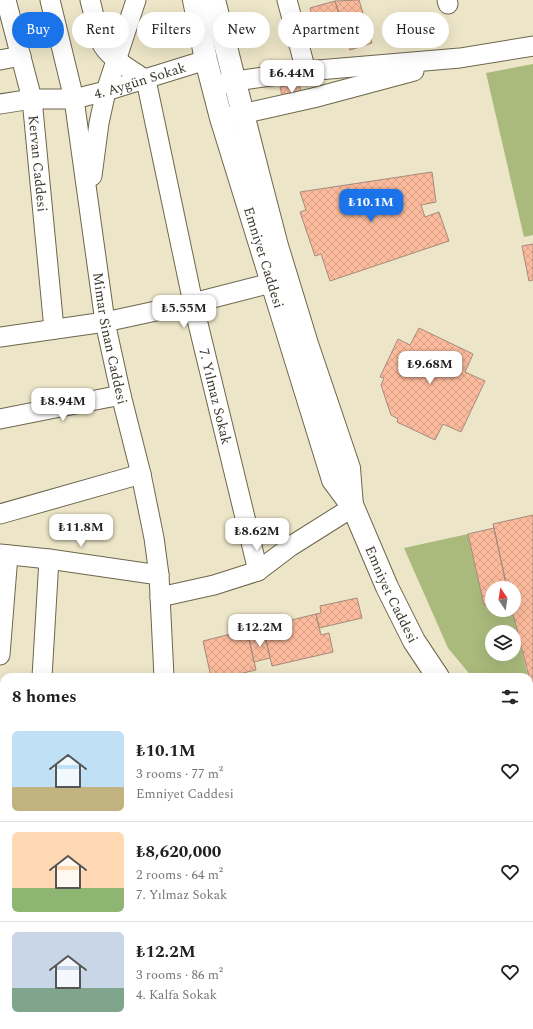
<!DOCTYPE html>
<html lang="en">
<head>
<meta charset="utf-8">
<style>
	body { margin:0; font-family:Spectral,serif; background:#f2f2f2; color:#202124; height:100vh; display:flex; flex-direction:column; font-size:15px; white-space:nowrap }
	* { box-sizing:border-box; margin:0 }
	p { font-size:13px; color:#757577 }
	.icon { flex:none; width:22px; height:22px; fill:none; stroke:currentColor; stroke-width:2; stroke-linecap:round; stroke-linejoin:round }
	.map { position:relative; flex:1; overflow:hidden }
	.side { position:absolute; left:0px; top:673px; width:533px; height:356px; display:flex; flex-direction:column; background:#fff; border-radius:12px 12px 0 0; box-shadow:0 4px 16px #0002 }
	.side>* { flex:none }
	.hud { position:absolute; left:12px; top:12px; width:509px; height:36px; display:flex; gap:8px }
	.needle { width:26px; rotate:347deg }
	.fabs { position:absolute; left:485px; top:581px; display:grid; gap:8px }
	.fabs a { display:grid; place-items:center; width:36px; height:36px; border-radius:50%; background:#fff; box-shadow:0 4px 16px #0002; font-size:20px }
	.price { position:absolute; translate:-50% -34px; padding:0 9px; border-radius:8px; background:#fff; color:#222; font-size:13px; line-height:26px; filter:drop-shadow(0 1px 2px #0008) }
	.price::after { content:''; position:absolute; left:50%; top:24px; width:12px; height:9px; margin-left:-6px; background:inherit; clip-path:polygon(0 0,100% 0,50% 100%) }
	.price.active { background:#1a73e8; color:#fff }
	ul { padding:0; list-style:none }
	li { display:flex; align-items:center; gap:12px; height:100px; padding:0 12px }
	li+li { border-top:1px solid #e0e0e0 }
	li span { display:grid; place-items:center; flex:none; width:112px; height:80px; border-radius:6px; color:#555 }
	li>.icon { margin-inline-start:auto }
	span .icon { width:48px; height:48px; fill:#fffc; stroke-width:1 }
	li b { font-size:17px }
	h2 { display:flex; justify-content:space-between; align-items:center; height:48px; padding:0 12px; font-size:17px }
	.tag { padding:0 14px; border-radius:18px; background:#fff; box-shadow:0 4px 16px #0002; font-size:14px; line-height:36px }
	.tag.active { background:#1a73e8; color:#fff }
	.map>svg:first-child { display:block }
</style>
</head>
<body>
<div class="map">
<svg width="533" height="1029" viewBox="0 0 533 1029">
	<defs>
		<pattern id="building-cross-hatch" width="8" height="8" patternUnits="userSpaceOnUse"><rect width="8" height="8" fill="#fbbb9c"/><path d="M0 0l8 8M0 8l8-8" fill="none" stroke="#d8a187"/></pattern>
	</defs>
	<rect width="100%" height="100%" fill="#ece5c7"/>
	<path fill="#aaba7c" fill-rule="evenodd" d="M533,64V235L524,237L486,73Z
		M468,534L484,605L492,603V610H512L528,677H472L448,648L404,548ZM492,632H514V654H492Z
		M533,691V754L529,749V692Z"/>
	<path fill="url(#building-cross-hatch)" stroke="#a68a7c" d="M359,0L372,43L350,50L335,1Z
		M335,1L347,40L322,48L310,8Z
		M299,83L303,100L284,104L280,87Z
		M432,172L436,202L421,205L425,217L439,212L449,241L330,281L321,254L315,256L300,212L306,210L300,192Z
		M533,244V280L529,281L522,246Z
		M419,328L473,354L465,372L485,381L461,432L443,424L435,440L397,422L398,419L391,415L381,385L384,378L380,377L398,339L410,345Z
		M533,515V691L529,692V677L512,610H514V588H507L493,524Z
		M494,528L507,588H492V603L484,605L468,534Z
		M357,598L362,618L319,628L316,614L321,613L320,606Z
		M316,614L321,635L329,633L333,652L272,666L263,627Z
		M247,630L256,670L226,677H211L203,641Z
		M265,635L270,658L254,662L249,639Z
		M529,945H533V976L529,975Z
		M235,1025H330L331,1028L236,1029Z
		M389,1025H437V1029H389Z"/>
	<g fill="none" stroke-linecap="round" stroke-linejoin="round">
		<g stroke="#6d664c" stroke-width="21">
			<g id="minor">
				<path id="s1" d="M6,0L32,99L54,329"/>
				<path id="s2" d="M50,0L74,99L105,322L121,395L141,474L154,538L159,575L164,677"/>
				<path id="s3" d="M90,0C94,14 96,29 101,42C107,57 133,71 146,80L193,303L258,571"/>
				<path d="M287,0L306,71"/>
				<path d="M447,0L448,4"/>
				<path d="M0,60L21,56"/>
				<path d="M213,86L235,81L306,71L460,58L533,46"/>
				<path id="s4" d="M0,104L32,99H74L106,91L206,60"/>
				<path d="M228,117L313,98L414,71"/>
				<path d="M92,176L99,123L106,91L136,0"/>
				<path d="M0,337L105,322L193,303L271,283"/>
				<path d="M0,419L121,395"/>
				<path d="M0,514L141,474"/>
				<path d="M0,554L49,559L159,575"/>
				<path d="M160,597L214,585L258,571L291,546L353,507"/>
				<path d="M0,655L8,555"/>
				<path d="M42,677L49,559"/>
				<path d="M0,800H4"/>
				<path d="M0,988H4"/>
				<path d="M47,1025L48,1029"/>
			</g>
		</g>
		<g stroke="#6d664c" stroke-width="24">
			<g id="major">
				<path id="s5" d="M194,0L206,60L221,118L333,480L353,507L387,587L414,641L438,677"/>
				<path d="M214,0L258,173L277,246L307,344L349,468L352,506"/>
				<path d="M529,779L533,783"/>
				<path d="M530,806L533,817"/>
				<path d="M529,851L533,847"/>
				<path d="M529,892H533"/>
				<path d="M0,921H4"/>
				<path d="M0,960H4"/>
				<path d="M137,1025L140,1029"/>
				<path d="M185,1029L187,1025"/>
			</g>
		</g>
		<use href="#minor" stroke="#fff" stroke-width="19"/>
		<use href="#major" stroke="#fff" stroke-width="22"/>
	</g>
	<g text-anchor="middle" stroke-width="4" stroke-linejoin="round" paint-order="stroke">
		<g font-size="14" fill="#3a372b" stroke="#faf2d4">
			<text dy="5" stroke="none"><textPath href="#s4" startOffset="143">4. Aygün Sokak</textPath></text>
			<text dy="5" stroke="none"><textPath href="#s1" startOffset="167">Kervan Caddesi</textPath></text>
			<text dy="5" stroke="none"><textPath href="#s5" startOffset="267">Emniyet Caddesi</textPath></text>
			<text dy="5" stroke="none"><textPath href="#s2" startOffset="344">Mimar Sinan Caddesi</textPath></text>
			<text dy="5" stroke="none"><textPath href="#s3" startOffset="427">7. Yılmaz Sokak</textPath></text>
			<text dy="5" stroke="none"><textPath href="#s5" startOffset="629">Emniyet Caddesi</textPath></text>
		</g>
	</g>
</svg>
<div class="fabs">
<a><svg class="needle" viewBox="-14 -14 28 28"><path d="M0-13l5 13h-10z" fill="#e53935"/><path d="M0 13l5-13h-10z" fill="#757577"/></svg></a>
<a><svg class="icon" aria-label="layers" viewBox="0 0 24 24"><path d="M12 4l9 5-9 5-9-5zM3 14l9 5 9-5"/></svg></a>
</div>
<b class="price" style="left:292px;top:94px">₺6.44M</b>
<b class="price active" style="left:371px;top:223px">₺10.1M</b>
<b class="price" style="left:184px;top:329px">₺5.55M</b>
<b class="price" style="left:430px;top:385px">₺9.68M</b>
<b class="price" style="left:63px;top:422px">₺8.94M</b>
<b class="price" style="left:81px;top:548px">₺11.8M</b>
<b class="price" style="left:257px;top:552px">₺8.62M</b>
<b class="price" style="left:260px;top:648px">₺12.2M</b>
<div class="hud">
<a class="tag active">Buy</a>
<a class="tag">Rent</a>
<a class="tag">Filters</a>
<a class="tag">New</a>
<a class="tag">Apartment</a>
<a class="tag">House</a>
</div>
<section class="side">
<h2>8 homes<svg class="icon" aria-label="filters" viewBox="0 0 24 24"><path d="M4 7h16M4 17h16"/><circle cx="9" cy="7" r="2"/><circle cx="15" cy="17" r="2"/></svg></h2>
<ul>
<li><span style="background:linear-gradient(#bfe0f5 70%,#c2b280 0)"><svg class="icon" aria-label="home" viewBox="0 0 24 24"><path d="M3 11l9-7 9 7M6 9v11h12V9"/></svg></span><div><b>₺10.1M</b><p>3 rooms · 77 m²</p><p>Emniyet Caddesi</p></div><svg class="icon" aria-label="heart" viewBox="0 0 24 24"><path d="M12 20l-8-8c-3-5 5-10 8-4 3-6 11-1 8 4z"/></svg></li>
<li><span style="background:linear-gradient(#ffd9b3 70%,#8fb573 0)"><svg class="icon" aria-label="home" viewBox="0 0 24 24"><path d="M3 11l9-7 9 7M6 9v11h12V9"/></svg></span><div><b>₺8,620,000</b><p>2 rooms · 64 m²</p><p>7. Yılmaz Sokak</p></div><svg class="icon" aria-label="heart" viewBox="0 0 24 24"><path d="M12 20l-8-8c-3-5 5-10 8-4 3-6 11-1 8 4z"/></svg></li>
<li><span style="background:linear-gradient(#c9d6e8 70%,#7fa58c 0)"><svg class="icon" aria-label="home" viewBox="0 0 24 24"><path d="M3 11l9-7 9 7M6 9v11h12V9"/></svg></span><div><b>₺12.2M</b><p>3 rooms · 86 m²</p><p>4. Kalfa Sokak</p></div><svg class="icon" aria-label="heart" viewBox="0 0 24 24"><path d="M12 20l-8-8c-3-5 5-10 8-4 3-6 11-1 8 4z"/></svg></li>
</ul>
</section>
</div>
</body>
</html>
